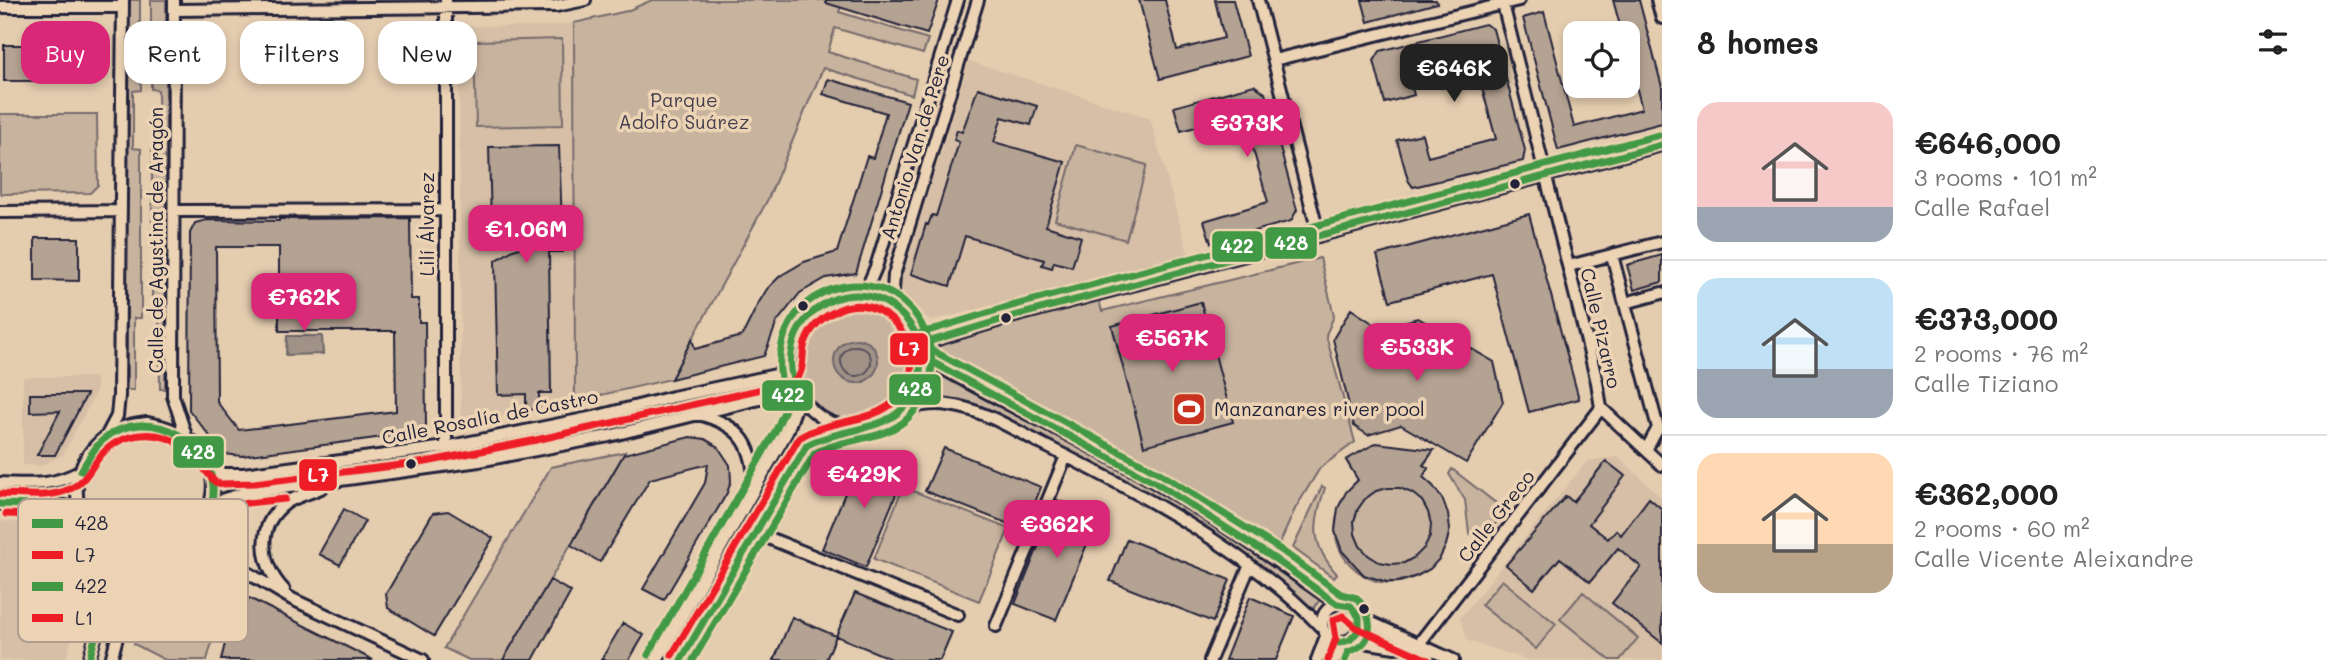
<!DOCTYPE html>
<html lang="en">
<head>
<meta charset="utf-8">
<style>
	body { margin:0; font-family:Mali,sans-serif; background:#f6f6f6; color:#222; height:100vh; display:flex; flex-direction:column; font-size:26px; white-space:nowrap }
	* { box-sizing:border-box; margin:0 }
	p { font-size:23px; color:#767676 }
	.icon { flex:none; width:38px; height:38px; fill:none; stroke:currentColor; stroke-width:2; stroke-linecap:round; stroke-linejoin:round }
	.map { position:relative; flex:1; overflow:hidden }
	.details { display:flex; flex-direction:column; background:#fff; width:665px }
	.details>* { flex:none }
	.guide { position:absolute; left:21px; top:21px; width:665px; height:63px; display:flex; gap:14px }
	.tools { position:absolute; left:1563px; top:21px; display:grid; gap:14px }
	.tools a { display:grid; place-items:center; width:77px; height:77px; border-radius:14px; background:#fff; box-shadow:0 4px 10px #0003; font-size:35px }
	.price { position:absolute; translate:-50% -60px; padding:0 16px; border-radius:14px; background:#db2777; color:#fff; font-size:23px; line-height:46px; filter:drop-shadow(0 2px 4px #0008) }
	.price::after { content:''; position:absolute; left:50%; top:42px; width:21px; height:16px; margin-left:-10px; background:inherit; clip-path:polygon(0 0,100% 0,50% 100%) }
	.price.active { background:#222; color:#fff }
	ul { padding:0; list-style:none }
	li { display:flex; align-items:center; gap:21px; height:175px; padding:0 35px }
	li+li { border-top:2px solid #e0e0e0 }
	li span { display:grid; place-items:center; flex:none; width:196px; height:140px; border-radius:21px; color:#555 }
	li>.icon { margin-inline-start:auto }
	span .icon { width:84px; height:84px; fill:#fffc; stroke-width:1 }
	li b { font-size:30px }
	h2 { display:flex; justify-content:space-between; align-items:center; height:84px; padding:0 35px; font-size:30px }
	.pill { padding:0 24px; border-radius:21px; background:#fff; box-shadow:0 4px 10px #0003; font-size:24px; line-height:63px }
	.pill.active { background:#db2777; color:#fff }
	main { display:flex; flex:1; min-height:0 }
	.map>svg:first-child { display:block }
</style>
</head>
<body>
<main>
<div class="map">
<svg width="1662" height="660" viewBox="0 0 1662 660">
	<rect width="100%" height="100%" fill="#e4ccaf"/>
	<filter id="ink" filterUnits="userSpaceOnUse"><feTurbulence type="fractalNoise" baseFrequency=".0143" numOctaves="2"/><feDisplacementMap in="SourceGraphic" scale="14" xChannelSelector="R" yChannelSelector="G"/><feConvolveMatrix kernelMatrix="1 2 1 2 8 2 1 2 1" color-interpolation-filters="sRGB"/></filter>
	<g filter="url(#ink)">
		<path fill="#d6bfa6" d="M574,23L575,401L465,423L461,415L459,32L463,27L466,26L537,27Z
			M969,61L1150,118L1189,256L930,321L899,288Z
			M23,377H96V392L63,455L41,466L23,465Z
			M1619,457L1662,498V660H1529L1468,641L1460,618L1587,461Z
			M0,521L51,524L88,576L66,660H0Z"/>
		<path fill="#c8b39e" stroke="#756a6c" stroke-width="2" fill-rule="evenodd" d="M126,0H140V36H126Z
			M151,0H166V36L151,37Z
			M652,0H846L842,4L839,12L928,39L923,54L835,28L828,52L916,79L912,95L823,68L768,199L671,379L575,401L574,23L627,11Z
			M562,39L563,125L476,127L474,41Z
			M141,46V90L133,91V148L141,149V318H134V390H127V47Z
			M151,46H166L165,389H160L159,318L152,317V149L159,148L158,90L151,89Z
			M0,114H97L98,185L90,193L0,194Z
			M1076,145L1147,165L1126,240L1055,220Z
			M1320,258L1334,316L1326,335L1355,442L1320,468L1295,509L1280,543L1141,467V470L935,360L939,342L1098,297L1102,311Z
			M861,302C868,303 876,304 882,307C916,324 926,367 903,397C894,409 882,415 868,419C798,438 756,311 861,302ZM862,339L874,347L864,382L857,383L843,379Z
			M928,366L1143,478L1246,544L1322,597L1313,609L1192,524L1057,449L963,402L920,400Z
			M1414,449L1430,456L1424,465L1428,468L1422,477C1440,492 1453,515 1448,538C1440,572 1395,596 1363,575C1325,550 1329,509 1358,480L1346,460L1364,450Z
			M625,452L503,660H469L444,648L551,467Z
			M1452,469L1506,511L1481,541L1469,533L1465,500L1449,474Z
			M1322,486L1325,488C1313,523 1310,544 1337,574L1334,578L1293,548Z
			M903,487L1009,529L979,601L874,559Z
			M194,569L210,572L228,584L207,660H165L134,644C146,601 142,577 194,569Z
			M1502,580L1556,624L1536,649L1481,605Z
			M1583,592L1638,638L1620,660H1610L1560,619Z"/>
		<path fill="#a19288" stroke="#6e6569" stroke-width="2" d="M287,336H322L323,354L286,355Z
			M834 361a22 22 0 1 1 44 0a22 22 0 1 1-44 0Z"/>
		<g fill="none" stroke-linecap="round" stroke-linejoin="round">
			<path stroke="#554f5a" stroke-width="2" d="M841 361a15 15 0 1 1 30 0a15 15 0 1 1-30 0Z"/>
		</g>
		<path fill="#b4a292" stroke="#22223b" stroke-width="2" fill-rule="evenodd" d="M826,0H939L927,34L826,3Z
			M1139,0H1165L1177,50L1224,38L1215,0H1233L1248,56L1160,79Z
			M1362,0H1436L1437,3L1368,22Z
			M1613,0H1639L1662,87V123L1558,150L1523,18L1544,12L1574,127L1642,109L1628,55V33H1622Z
			M1485,24L1493,29L1525,150L1523,161L1413,187L1408,180L1397,140L1422,134L1428,157L1496,139L1473,55L1408,73L1414,95L1385,103L1374,61L1380,51Z
			M4,45H68V81H4Z
			M828,79L908,102L856,273L826,278L800,293L777,322L764,356L671,379L692,339L695,349L742,336L758,304L767,289L780,276L804,262L837,252L867,156L873,158L886,113L823,94Z
			M1254,85L1265,93L1297,210L1291,221L1211,243L1204,221L1268,202L1243,114L1181,131L1174,107Z
			M978,88L1037,106L1031,125L1002,117L994,142L1065,162L1046,226L1081,237L1072,267L1054,262L1052,268L1042,265L1044,260L965,236L950,286L911,274L926,224L928,225L932,215L936,216L959,142L954,140L957,130L962,132Z
			M559,146L563,252H549L551,393H539V408L526,411V394L498,395L495,261L513,250L530,245L529,224L491,225L489,147Z
			M1529,214L1579,399L1529,412L1492,274L1390,301L1377,255Z
			M410,218L411,299H419V322H425L426,425L420,432L242,456L224,454L189,410L190,233L195,223L207,220L279,221V219ZM216,247H279V331H395L396,411L239,430L217,402Z
			M35,238H79V281L35,280Z
			M1662,255V282L1634,290L1627,265Z
			M1201,302L1233,422L1144,446L1112,326Z
			M1351,309L1380,328L1418,318L1494,362L1503,402L1466,463L1401,425L1368,435L1354,426L1333,339Z
			M30,394H87L55,455H37L60,411L30,412Z
			M690,437L705,439L718,447L730,465L731,481L727,493L664,600L643,589L705,483L708,464L650,479L600,562L571,545L624,454Z
			M1376,443L1434,450L1423,465L1428,468L1423,477L1433,486L1443,500L1448,514L1450,529L1446,545L1440,558L1430,569L1417,576L1398,582H1387L1364,575L1342,551L1335,531L1338,508L1346,492L1358,480L1346,460ZM1388,488H1400L1412,493L1422,501L1428,512L1431,524L1430,536L1424,548L1415,557L1404,563L1391,564L1379,562L1368,555L1360,546L1355,534L1354,521L1358,509L1365,499L1376,491Z
			M944,448L1041,487L1024,530L925,491Z
			M862,452L906,470L866,567L822,549Z
			M1606,461L1625,476L1589,524L1608,539L1616,530L1621,535L1649,498L1662,509V643L1612,603L1641,567L1618,548L1590,582L1560,558L1534,589L1506,565L1566,496L1573,502Z
			M1057,500L1098,517L1056,620L1015,604Z
			M344,509L365,521L340,565L319,554Z
			M448,511L493,538L434,636L388,608L386,594L433,513Z
			M1127,539L1230,580L1213,622L1110,581Z
			M550,580L571,592L533,660H503Z
			M855,593L952,632L940,660H894L836,636Z
			M1250,597L1294,616L1276,660H1225Z
			M249,598L373,660H221L229,627Z
			M792,617L836,636L826,660H774Z
			M623,623L644,635L629,660H601Z"/>
		<g fill="none" stroke-linecap="round" stroke-linejoin="round">
			<g stroke="#22223b" stroke-width="16">
				<path id="minor" d="M174,0L173,396L186,436
					M1258,0L1319,236
					M1502,0L1597,382L1601,408L1662,465
					M1657,0L1662,18
					M0,7H123
					M174,10L556,6L585,0
					M1274,60L1519,0
					M173,211L445,210
					M0,212L121,211
					M1612,255L1658,428L1646,450
					M1569,266L1662,242
					M790 361a66 66 0 1 1 132 0a66 66 0 1 1-132 0Z
					M864,295L876,267L958,0
					M1625,303L1662,293
					M892,305L894,275L978,0
					M921,344L1007,318L1662,145
					M923,357C999,402 1080,438 1156,483C1219,520 1278,562 1337,604
					M897,413C915,406 930,402 949,405C982,409 1013,429 1042,444C1136,491 1248,550 1321,627
					M698,414C742,425 755,446 754,490
					M147,423C284,447 178,626 91,528C66,500 76,457 107,436C119,427 133,425 147,423Z
					M107,435L117,416L119,396L123,0
					M446,447V0
					M202,453L222,474H243L446,447L594,417L673,397L790,372
					M0,483C32,484 52,487 81,471
					M0,504L64,506L80,514
					M205,522L224,499L245,493L479,461L609,436L796,390
					M203,525L212,544L238,567L292,599L423,660
					M754,532L958,615
					M171,552H205L229,563
					M284,590C260,564 255,526 286,503C296,496 310,493 321,488
					M1322 623a19 19 0 1 1 38 0a19 19 0 1 1-38 0Z
					M1359,617L1453,660
					M996,626L1066,456
					M1350,640L1395,647L1416,645
					M1418,645L1601,408
					M89,660L111,580L105,542
					M111,660L131,585L145,556
					M657,660L787,432L800,396
					M681,660L807,445L819,437L849,429
					M1210,660L1250,565
					M1317,660L1326,636
					M1334,660L1340,643"/>
			</g>
			<use href="#minor" stroke="#ecd3b4" stroke-width="10"/>
			<g stroke="#ecd3b4" stroke-width="12">
				<path id="bus-1" d="M921,344L1007,318L1662,145
					M923,357L1156,483L1275,559L1337,604L1351,606L1359,617V630L1350,640L1340,643
					M81,471C87,461 94,447 103,440C148,401 223,444 212,502C211,509 206,516 203,522C190,544 170,554 145,556
					M0,504L64,506L80,514L105,542
					M89,660L111,580L105,542
					M681,660L807,445C835,430 880,431 901,410C917,394 923,373 920,352C919,338 912,325 902,315C847,260 762,328 800,396"/>
			</g>
			<g stroke="#ecd3b4" stroke-width="12">
				<path id="bus-2" d="M0,494C23,494 48,499 70,489C87,481 91,466 102,454C122,432 158,428 182,446C195,455 204,470 215,482L221,484L254,483L426,462L536,440L793,382C806,374 801,355 805,343C810,329 821,318 834,312C884,283 937,356 898,398C873,425 829,418 799,438L672,655
					M6,514L61,516L74,522L100,551L121,563L146,566L174,562L195,550L230,508L247,503L285,499"/>
			</g>
			<g stroke="#ecd3b4" stroke-width="12">
				<path id="bus-3" d="M918,334L1004,308L1659,135
					M928,348L1161,474L1281,550L1341,594L1357,598C1373,616 1377,643 1348,652L1345,660
					M648,655L777,428C780,419 788,406 788,398C788,392 783,384 781,378C777,357 782,334 794,317C803,303 816,295 832,289C909,264 966,361 908,418C884,442 844,437 815,453L693,660"/>
			</g>
			<g stroke="#ecd3b4" stroke-width="12">
				<path id="bus-4" d="M1328,660L1336,638L1333,620L1343,616L1355,627L1428,660"/>
			</g>
			<use href="#bus-1" stroke="#429945" stroke-width="7"/>
			<use href="#bus-2" stroke="#ee1c25" stroke-width="7"/>
			<use href="#bus-3" stroke="#429945" stroke-width="7"/>
			<use href="#bus-4" stroke="#ee1c25" stroke-width="7"/>
		</g>
	</g>
	<defs>
		<g id="stadium-square" transform="scale(1.75)"><rect x="-9" y="-9" width="18" height="18" rx="4" fill="#c8321e" stroke="#ecd3b4"/><path d="M0-5a6.5 5 0 1 0 0 10a6.5 5 0 1 0 0-10ZM-3.5-1.8h7v3.6h-7Z" fill="#fff"/></g>
	</defs>
	<g fill-rule="evenodd">
		<use href="#stadium-square" x="1189" y="409"/>
	</g>
	<g fill="#22223b" stroke="#ecd3b4" stroke-width="2.5">
		<circle cx="1515" cy="184" r="6"/>
		<circle cx="803" cy="306" r="6"/>
		<circle cx="1006" cy="318" r="6"/>
		<circle cx="411" cy="464" r="6"/>
		<circle cx="1364" cy="609" r="6"/>
	</g>
	<g text-anchor="middle" stroke-width="7" stroke-linejoin="round" paint-order="stroke">
		<g font-size="19" fill="#433f4f" stroke="#ecd3b4">
			<text x="684" y="107">Parque<tspan x="684" dy="22">Adolfo Suárez</tspan></text>
		</g>
		<g font-size="19" fill="#22223b" stroke="#ecd3b4">
			<text transform="translate(915 147) rotate(-73)" y="7">Antonio Van de Pere</text>
			<text transform="translate(427 224) rotate(-90)" y="7">Lilí Álvarez</text>
			<text transform="translate(156 240) rotate(-90)" y="7">Calle de Agustina de Aragón</text>
			<text transform="translate(1601 328) rotate(77)" y="7">Calle Pizarro</text>
			<text transform="translate(490 417) rotate(-11)" y="7">Calle Rosalía de Castro</text>
			<text transform="translate(1496 516) rotate(-52)" y="7">Calle Greco</text>
		</g>
		<g font-size="19" fill="#22223b" stroke="#ecd3b4" text-anchor="start">
			<text x="1214" y="416">Manzanares river pool</text>
		</g>
	</g>
	<rect x="18" y="499" width="230" height="143" rx="10" fill="#ecd3b4" stroke="#af9e90" stroke-width="2"/>
	<rect x="32" y="519" width="31" height="9" fill="#429945"/>
	<rect x="32" y="551" width="31" height="8" fill="#ee1c25"/>
	<rect x="32" y="582" width="31" height="9" fill="#429945"/>
	<rect x="32" y="614" width="31" height="8" fill="#ee1c25"/>
	<g font-size="19" fill="#22223b">
		<text x="75" y="530">428</text>
		<text x="75" y="562">L7</text>
		<text x="75" y="593">422</text>
		<text x="75" y="625">L1</text>
	</g>
	<g stroke="#ecd3b4" stroke-width="2.5">
		<rect x="1264" y="226" width="54" height="34" rx="7" fill="#429945"/>
		<rect x="1211" y="230" width="53" height="33" rx="7" fill="#429945"/>
		<rect x="889" y="332" width="40" height="34" rx="7" fill="#ee1c25"/>
		<rect x="888" y="373" width="54" height="33" rx="7" fill="#429945"/>
		<rect x="761" y="379" width="53" height="33" rx="7" fill="#429945"/>
		<rect x="172" y="435" width="53" height="34" rx="7" fill="#429945"/>
		<rect x="298" y="458" width="40" height="34" rx="7" fill="#ee1c25"/>
	</g>
	<g font-size="19" text-anchor="middle" font-weight="bold" fill="#fff">
		<text x="1291" y="250">428</text>
		<text x="1237" y="253">422</text>
		<text x="909" y="356">L7</text>
		<text x="915" y="396">428</text>
		<text x="788" y="402">422</text>
		<text x="198" y="459">428</text>
		<text x="318" y="482">L7</text>
	</g>
</svg>
<div class="tools">
<a><svg class="icon" aria-label="locate" viewBox="0 0 24 24"><circle cx="12" cy="12" r="6"/><path d="M12 2v4M12 18v4M2 12h4M18 12h4"/></svg></a>
</div>
<b class="price active" style="left:1454px;top:104px">€646K</b>
<b class="price" style="left:1247px;top:159px">€373K</b>
<b class="price" style="left:526px;top:265px">€1.06M</b>
<b class="price" style="left:304px;top:333px">€762K</b>
<b class="price" style="left:1172px;top:374px">€567K</b>
<b class="price" style="left:1417px;top:383px">€533K</b>
<b class="price" style="left:864px;top:510px">€429K</b>
<b class="price" style="left:1057px;top:560px">€362K</b>
<div class="guide">
<a class="pill active">Buy</a>
<a class="pill">Rent</a>
<a class="pill">Filters</a>
<a class="pill">New</a>
</div>
</div>
<section class="details">
<h2>8 homes<svg class="icon" aria-label="filters" viewBox="0 0 24 24"><path d="M4 7h16M4 17h16"/><circle cx="9" cy="7" r="2"/><circle cx="15" cy="17" r="2"/></svg></h2>
<ul>
<li><span style="background:linear-gradient(#f6c9c9 75%,#9aa5b1 0)"><svg class="icon" aria-label="home" viewBox="0 0 24 24"><path d="M3 11l9-7 9 7M6 9v11h12V9"/></svg></span><div><b>€646,000</b><p>3 rooms · 101 m²</p><p>Calle Rafael</p></div></li>
<li><span style="background:linear-gradient(#bfe0f5 65%,#9aa5b1 0)"><svg class="icon" aria-label="home" viewBox="0 0 24 24"><path d="M3 11l9-7 9 7M6 9v11h12V9"/></svg></span><div><b>€373,000</b><p>2 rooms · 76 m²</p><p>Calle Tiziano</p></div></li>
<li><span style="background:linear-gradient(#ffd9b3 65%,#b9a48a 0)"><svg class="icon" aria-label="home" viewBox="0 0 24 24"><path d="M3 11l9-7 9 7M6 9v11h12V9"/></svg></span><div><b>€362,000</b><p>2 rooms · 60 m²</p><p>Calle Vicente Aleixandre</p></div></li>
</ul>
</section>
</main>
</body>
</html>
